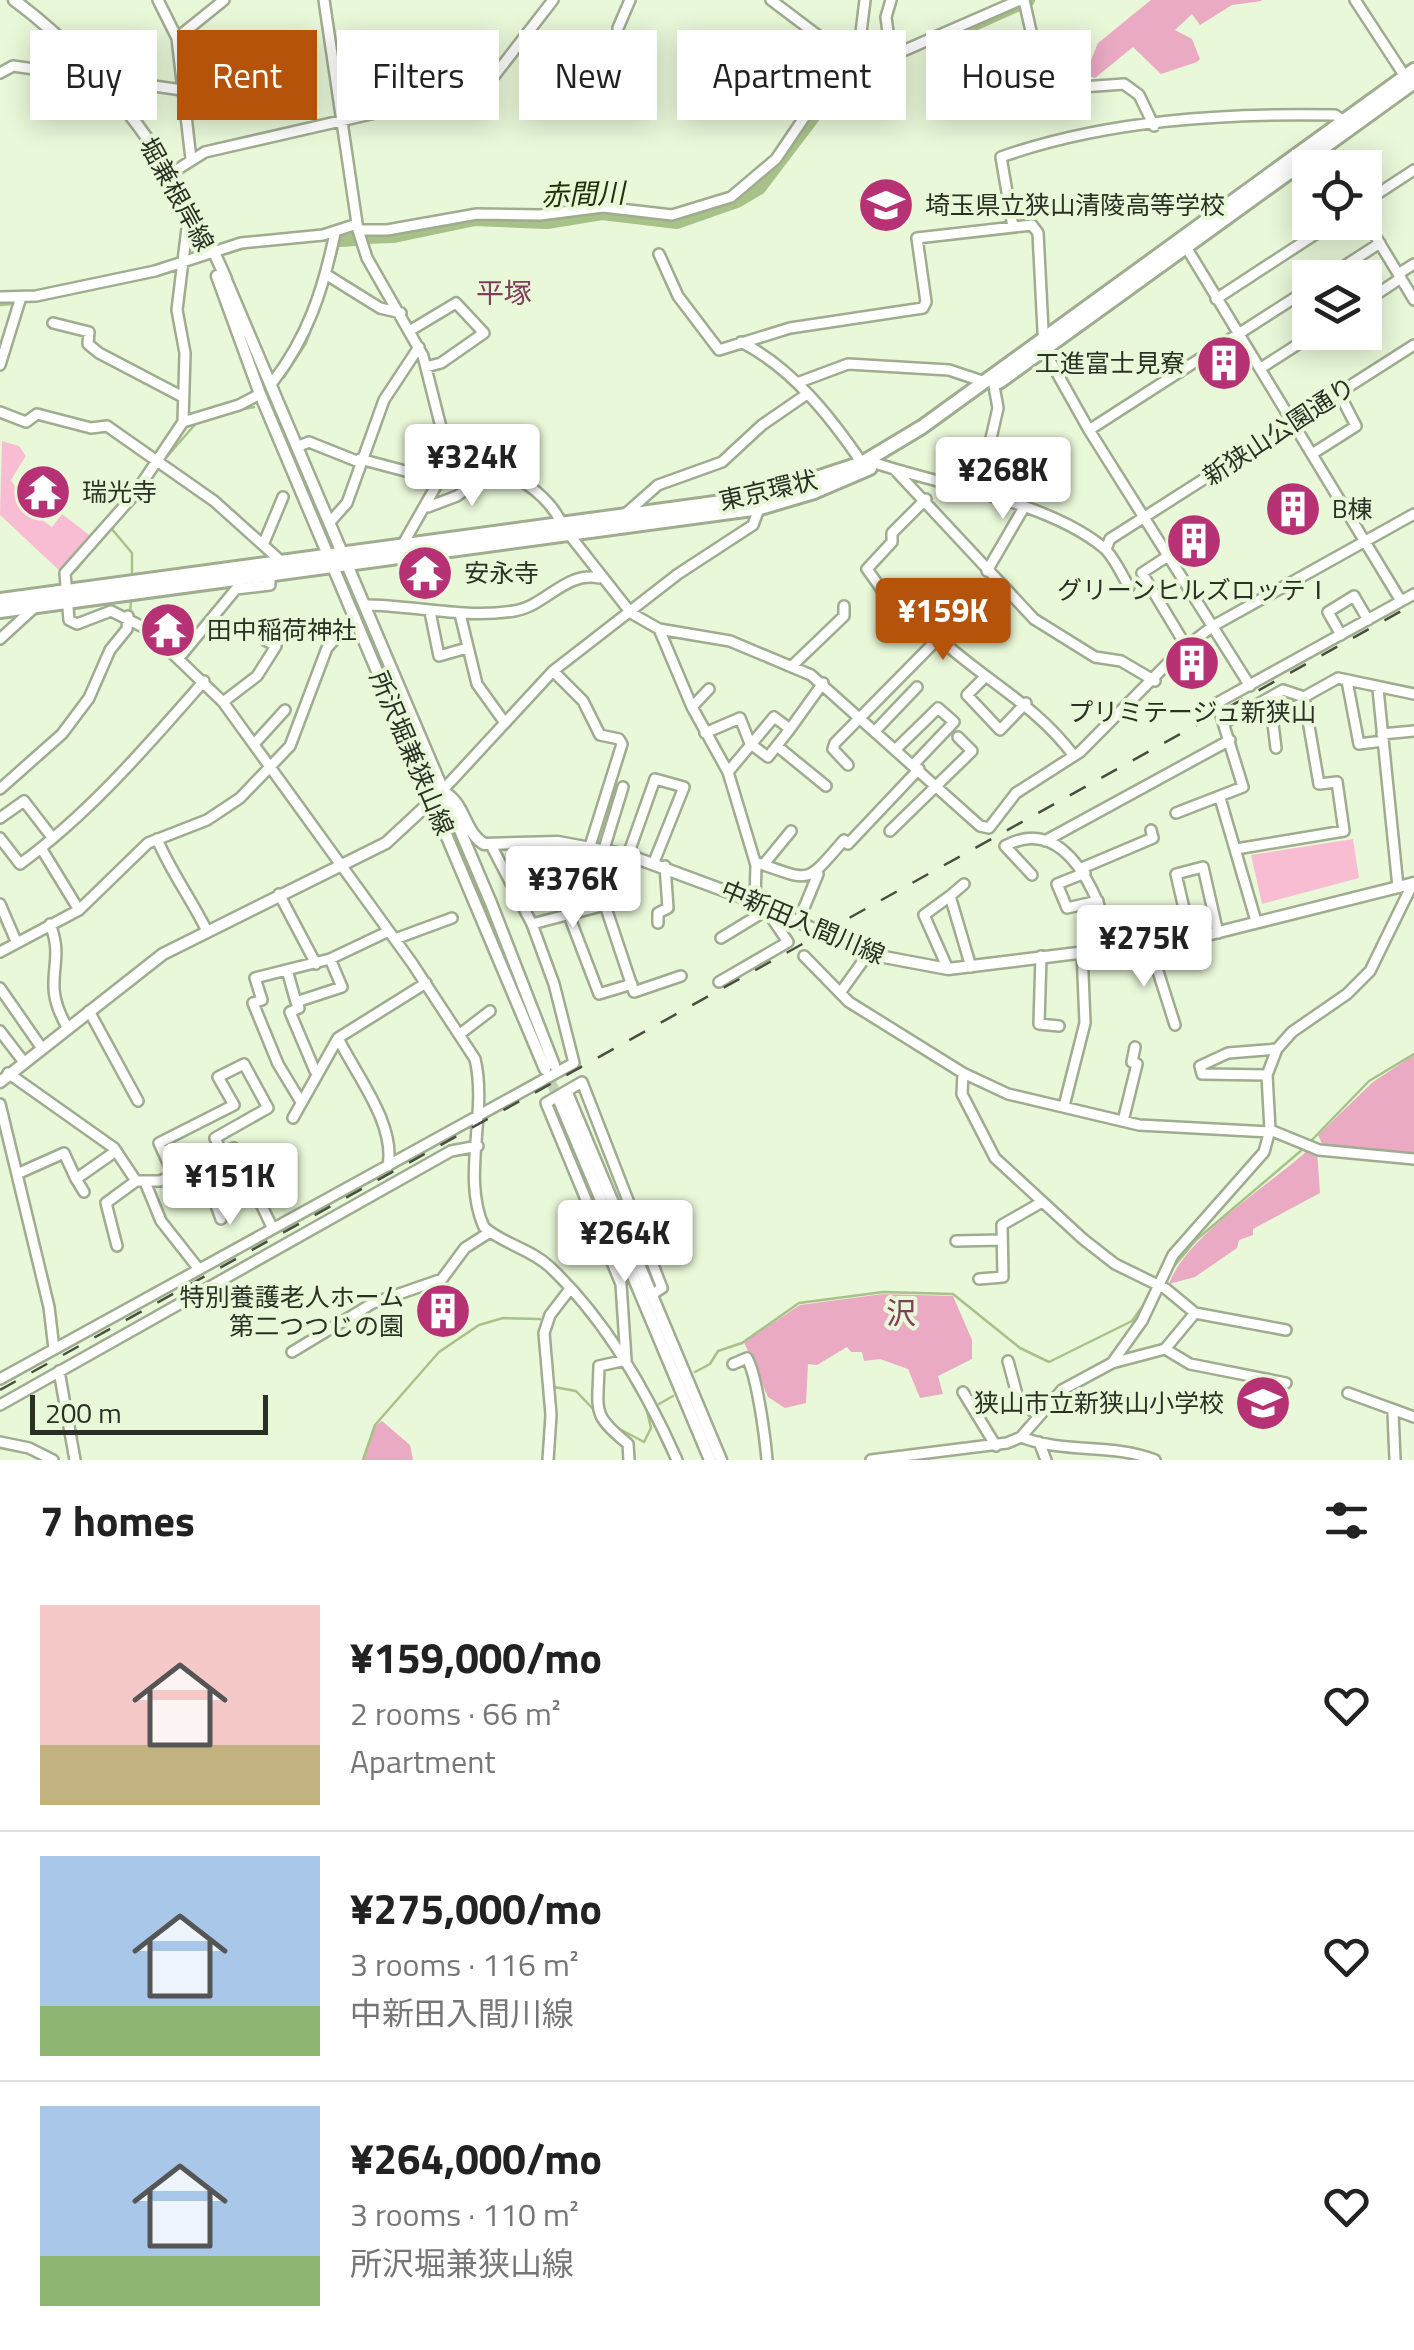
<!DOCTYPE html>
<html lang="en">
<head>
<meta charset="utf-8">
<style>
	body { margin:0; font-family:"Titillium Web","Noto Sans JP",sans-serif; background:#f6f6f6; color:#222; height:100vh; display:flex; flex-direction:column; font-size:38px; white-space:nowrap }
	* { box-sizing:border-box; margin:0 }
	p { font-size:32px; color:#767676 }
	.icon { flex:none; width:55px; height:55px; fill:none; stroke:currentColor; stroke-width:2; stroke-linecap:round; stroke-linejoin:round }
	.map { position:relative; height:1460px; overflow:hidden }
	.sheet { display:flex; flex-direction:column; background:#fff; flex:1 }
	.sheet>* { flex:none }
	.hud { position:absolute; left:30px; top:30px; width:1355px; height:90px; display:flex; gap:20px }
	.controls { position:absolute; left:1292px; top:150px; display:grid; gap:20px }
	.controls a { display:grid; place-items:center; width:90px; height:90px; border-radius:0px; background:#fff; box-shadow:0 5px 25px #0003; font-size:50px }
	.scale { position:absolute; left:30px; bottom:25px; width:238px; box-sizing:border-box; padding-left:10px; border:5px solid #2b3025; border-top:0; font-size:28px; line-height:35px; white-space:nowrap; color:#2b3025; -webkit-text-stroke:8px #e9f8d9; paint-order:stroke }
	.price { position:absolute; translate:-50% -85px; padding:0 22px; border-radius:10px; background:#fff; color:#222; font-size:32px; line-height:65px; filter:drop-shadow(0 2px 5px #0008) }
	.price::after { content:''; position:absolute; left:50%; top:60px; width:30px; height:22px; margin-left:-15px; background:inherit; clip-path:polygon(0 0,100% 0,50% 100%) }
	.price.on { background:#b45309; color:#fff }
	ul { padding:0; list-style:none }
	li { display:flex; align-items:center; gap:30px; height:250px; padding:0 40px }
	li+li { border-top:2px solid #e0e0e0 }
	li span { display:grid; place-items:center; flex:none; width:280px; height:200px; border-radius:0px; color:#555 }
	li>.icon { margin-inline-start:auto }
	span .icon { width:120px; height:120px; fill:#fffc; stroke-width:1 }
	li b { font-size:42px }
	h2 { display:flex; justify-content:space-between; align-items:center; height:120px; padding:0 40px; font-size:42px }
	.chip { padding:0 35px; border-radius:0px; background:#fff; box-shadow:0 5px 25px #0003; font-size:35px; line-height:90px }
	.chip.on { background:#b45309; color:#fff }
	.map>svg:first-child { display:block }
</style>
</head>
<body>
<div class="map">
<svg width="1414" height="1460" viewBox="0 0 1414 1460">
	<rect width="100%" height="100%" fill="#e9f8d9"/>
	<path fill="#f9bdd3" d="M2,441L19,446L26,456L11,480L31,512L52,527L62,514L92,537L61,572L0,515Z
		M1353,839L1359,878L1262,904L1251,855Z"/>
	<path fill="#eaaac3" d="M1151,0H1261L1262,1L1232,5L1200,25L1192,14L1175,30L1192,39L1200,59L1197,62L1161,74L1133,47L1095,78L1085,75L1098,43Z
		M1414,1055V1156L1323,1146L1318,1135L1373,1082Z
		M1309,1149L1317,1150L1320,1193L1253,1229V1235L1239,1240L1237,1248L1195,1277L1169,1284C1186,1236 1269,1186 1309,1149Z
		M883,1294L953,1296L972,1340V1359L938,1376L943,1394L920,1398L908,1369L880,1359L864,1361L862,1352H851L847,1347L817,1365L808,1364L806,1403L785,1408L768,1397L744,1342L800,1305Z
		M382,1421L410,1445L413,1460H364L375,1426Z"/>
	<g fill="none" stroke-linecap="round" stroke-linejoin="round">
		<path stroke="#a7c189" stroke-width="2.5" d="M316,240H327
			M226,254L248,247
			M331,271L340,240
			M144,278L180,269
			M21,303L38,300
			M0,305L13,304
			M284,377L306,343L329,279
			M239,410L254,407
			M164,460L198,421
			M111,528L132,553V572
			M76,570L160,466
			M130,612L131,601
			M0,645L32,616
			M1309,1143L1369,1081L1414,1054
			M1170,1271L1196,1240L1303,1149
			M695,1372L710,1364L718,1351L742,1343L799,1303L883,1292L953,1294L1020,1348L1049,1362L1132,1321L1144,1304
			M554,1387L576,1391L593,1409
			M659,1404L673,1396
			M614,1426L644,1442L651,1428L647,1411
			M363,1460L375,1425L439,1352L479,1325L503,1318L540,1319"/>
		<path stroke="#a7c189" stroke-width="14" d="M954,33L1028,0
			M365,237L394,236L475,219L547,222L602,213L677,222L737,201L759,188L819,109L864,70
			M340,240L356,239"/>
		<path stroke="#c3d0b5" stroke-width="10" stroke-dasharray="10 5" stroke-linecap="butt" d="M295,464L311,502
			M373,638L486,908
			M545,1069L559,1100"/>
		<g stroke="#9fac90" stroke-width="14">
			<path id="minor" d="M158,0L177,38L191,159
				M324,0L358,230L367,258L423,356L447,451L445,470L403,544
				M771,0L857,65
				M1024,0L1035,49L1043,60L1082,87L1124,84L1139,95L1154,126
				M1355,0L1406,78
				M618,28L630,0
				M177,38L224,0
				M891,55L886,17L891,0
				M857,65L865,0
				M0,73L13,66L182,90
				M1322,148L1334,168
				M170,174L205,152L471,91L495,75L553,0
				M1365,202L1414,170
				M192,215L188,220L177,310L185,353L183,422L134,495L65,573L69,620L77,624L111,611L147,629L223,702L412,963L475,1059C488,1113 461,1177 484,1227C503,1244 531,1249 550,1267C606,1320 646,1390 677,1460
				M1365,219L1414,300
				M1013,227L1001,157C1106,120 1224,113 1335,115L1344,121
				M358,230H387L477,214L540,215L603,207L672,215L731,197L776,159L812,106L841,78L1020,0
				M1186,247L1401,601
				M659,254L678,296L719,350L790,328L923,308L926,302L917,238L1032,225L1038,233L1044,350L1089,430L1250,686
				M1398,274L1414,264
				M327,275L380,308L401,313
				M1326,278L1380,243
				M0,297L36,296L155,271L241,243L323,235L357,224
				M1216,299L1334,222
				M1365,302L1401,278
				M53,323L89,332L88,344L99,353L181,396
				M411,330L456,303L484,333L441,363L426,367
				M741,342C792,368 830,416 862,463
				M0,365L21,297
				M1261,368L1317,332
				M272,383C308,337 323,290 335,233
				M797,383L848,364L949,370L985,382
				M0,412L26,422L37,414L91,428L107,426L214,501L282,562
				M183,422L239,405L260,394
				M1089,430L1310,288
				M299,446L309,442L359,462
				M447,451C489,463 542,481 562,524
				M1312,454L1356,426L1339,393
				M360,459L409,472
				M878,464C945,486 1049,502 1104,548C1114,557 1122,575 1129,587
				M895,470L1034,619L1095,657L1121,661L1155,681
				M978,495L998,408L994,386
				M428,507L457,496L497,466
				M623,516L658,485L722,462L762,425L807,394
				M330,522L347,503L384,400L419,347
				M568,533L631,613L659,629L730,641L811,675L980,826L989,828L1016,793L1080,752L1178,653L1213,626L1414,514
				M263,545L283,497
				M1106,549L1110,539L1414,345
				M1168,556L1142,573L1186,646
				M987,571L1023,509
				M882,590L867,569L892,542V533L926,499
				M364,605C415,605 463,619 514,611C546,606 565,571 599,578
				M430,612L439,656L467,648
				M460,614L477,684L505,723
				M659,629L692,707L728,772L756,865L755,902
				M1341,635L1328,612L1354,596L1368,620
				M0,639L35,607
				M941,640C986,681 1036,705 1074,756
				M179,658L236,589L270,585V574
				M793,665L844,616V606
				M553,671L583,701L600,735L619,739L622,744L590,846
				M985,677L967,695L1000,730L1026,703
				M1347,681L1359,744L1383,741
				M1378,689L1398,887
				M1304,697L1338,678L1414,694
				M223,702L257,676L276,646L265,640
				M692,707L709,689
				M1224,723L1283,690L1304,697L1319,784L1337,782L1344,831L1236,849
				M876,730L917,687
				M705,733L740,718L751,746
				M1382,734L1414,731
				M255,743L285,710
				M752,745L768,757L790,729
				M777,746L826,786
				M1276,748L1272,716L1304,703
				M895,750L938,708L954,722L913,765
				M848,765L833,749L835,743L995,581
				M728,772L774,717L790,729L823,683
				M623,787L604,849L605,905L634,992L681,976
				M0,789L62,734L89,698L110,650L127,629L128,616
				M442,791L553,671L678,574L753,525L760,506
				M1220,798L1256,921
				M1176,813L1243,787L1217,703L1414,594
				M0,818L24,801L51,836
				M890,831L972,751L958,737
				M0,838L20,864C89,814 148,745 204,681
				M157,839C171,872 190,897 206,929
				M1045,841L1230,740
				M41,848L79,910
				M628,855L655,779L684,787L654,862
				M755,862C812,881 804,886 844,840L848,844L919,769
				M764,864L791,831
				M1082,868L1153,838L1151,830
				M1085,873L1057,884L1067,908L1098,901
				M1032,875L1005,846C1068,812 1100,900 1113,947
				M279,894L316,964
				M950,896L964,884
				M0,904L16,941
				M568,913L599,994L632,984
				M799,920L818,874
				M658,923V913L668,908L665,866
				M50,924C67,967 39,978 67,1027
				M532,924L605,905
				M721,938L770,908
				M395,939L452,918
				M1191,939L1176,874L1203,867L1218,933
				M1149,943L1175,1025
				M0,952L79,910L148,843L207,820L240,798L290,746L327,648L355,617
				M804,956L849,1002L963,1073L1008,1094L1139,1125L1270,1132
				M1041,956L1039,1024L1059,1026
				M948,969L924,915L950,896L971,967
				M287,970L296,1002L342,987L330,959
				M719,982L788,942L767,911
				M0,988L41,1047
				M840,993L868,954
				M296,1002L299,1008L290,1012L315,1071
				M89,1011L138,1101
				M0,1031L23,1061
				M460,1034L490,1011
				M338,1038C356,1075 396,1124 388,1166
				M8,1073L114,1148L136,1181
				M963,1073L962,1094L995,1158L1083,1239L1115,1264L1166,1289L1195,1313L1286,1330
				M1267,1075L1202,1074L1200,1066L1228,1053L1277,1049
				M301,1102L278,1064L253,1003L262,1000L255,978L330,959L389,931
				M0,1104L49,1307L54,1349
				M1064,1106L1085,1023L1082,950
				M293,1118L338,1038L426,983
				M1123,1121L1137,1064L1132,1062L1135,1047
				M1270,1130L1319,1150L1414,1159
				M201,1164L221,1219
				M17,1174L64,1153L76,1179L116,1151
				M174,1176L159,1143L234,1105L218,1077L244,1064L268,1108L215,1138L222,1153
				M76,1179L84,1192
				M145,1182L161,1221L198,1268
				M956,1241L1002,1240
				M117,1246L106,1203L136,1181H160L234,1148L272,1227
				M979,1279L1003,1277L1002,1225L1042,1202
				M1165,1349L1190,1364L1286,1383
				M292,1352L373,1303L442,1279L465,1248L490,1232
				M1008,1361L1018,1398L1037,1415
				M1112,1363L1165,1349L1195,1313
				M733,1364L747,1358C757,1376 765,1436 767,1460
				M59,1371L75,1460
				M0,1379L574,1063L554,984L532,924L491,845
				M963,1392L996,1446
				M1348,1393L1414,1417
				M0,1405L451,1151L478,1146
				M1393,1412L1395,1460
				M1021,1437C1064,1454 1112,1443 1155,1460
				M0,1442L29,1448L53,1460
				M1039,1442L1046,1460
				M548,1460L551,1415L544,1333L550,1315L570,1289
				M629,1460L628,1444C591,1414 598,1412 599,1366L626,1360L621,1284L546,1103L582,1082L662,1288L651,1295
				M871,1460L1007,1443L1021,1437L1062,1390L1112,1363L1142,1321L1173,1255L1264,1152L1270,1130L1267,1075L1277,1049L1292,1032L1347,994L1370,971L1413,883"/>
		</g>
		<g stroke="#9fac90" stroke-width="15">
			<path id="major" d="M14,0C108,70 180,172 226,279
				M223,273L491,903L554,1065
				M217,276L260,394L545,1069
				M0,1082L163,954L386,843L442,791C466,803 463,831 484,844L558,842L628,855L755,902L868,954L948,969L1191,939L1414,883
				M567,1093L721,1460
				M559,1100L710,1460"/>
		</g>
		<g stroke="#9fac90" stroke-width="18">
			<path id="highway" d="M999,382L1414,82
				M0,600L759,497L862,463L922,427L1414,70
				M0,611L760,508L814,492L870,468"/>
		</g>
		<use href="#minor" stroke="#fff" stroke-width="9"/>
		<use href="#major" stroke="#fff" stroke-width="10"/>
		<use href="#highway" stroke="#fff" stroke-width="12"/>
		<path stroke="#484f41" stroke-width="2.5" stroke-dasharray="18 18" stroke-linecap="butt" d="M0,1390L1414,604"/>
	</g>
	<defs>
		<g id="school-disc" transform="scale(2.875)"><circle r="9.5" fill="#b73175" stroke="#e9f8d9"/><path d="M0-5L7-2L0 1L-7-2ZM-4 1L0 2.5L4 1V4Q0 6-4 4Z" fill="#fff"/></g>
		<g id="building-disc" transform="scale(2.875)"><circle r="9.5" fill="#b73175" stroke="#e9f8d9"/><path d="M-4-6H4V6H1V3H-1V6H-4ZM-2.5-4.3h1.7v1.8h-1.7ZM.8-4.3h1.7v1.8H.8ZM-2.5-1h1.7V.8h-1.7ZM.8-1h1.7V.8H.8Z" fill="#fff"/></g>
		<g id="temple-disc" transform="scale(2.875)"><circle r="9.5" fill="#b73175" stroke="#e9f8d9"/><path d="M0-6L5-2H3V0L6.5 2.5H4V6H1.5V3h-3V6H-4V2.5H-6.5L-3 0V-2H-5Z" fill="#fff"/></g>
	</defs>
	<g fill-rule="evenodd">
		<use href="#school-disc" x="886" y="205"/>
		<use href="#building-disc" x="1224" y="363"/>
		<use href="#temple-disc" x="43" y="492"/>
		<use href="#building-disc" x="1293" y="509"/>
		<use href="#building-disc" x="1194" y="541"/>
		<use href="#temple-disc" x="425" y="573"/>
		<use href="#temple-disc" x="168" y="630"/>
		<use href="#building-disc" x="1192" y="663"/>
		<use href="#building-disc" x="443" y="1311"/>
		<use href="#school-disc" x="1263" y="1403"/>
	</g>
	<g text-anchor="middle" stroke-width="8" stroke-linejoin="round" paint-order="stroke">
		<g font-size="25" fill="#2b3025" stroke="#e9f8d9">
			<text transform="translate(177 194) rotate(61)" y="9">堀兼根岸線</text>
			<text transform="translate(1279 431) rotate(-33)" y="9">新狭山公園通り</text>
			<text transform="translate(768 490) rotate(-13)" y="9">東京環状</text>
			<text transform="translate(412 753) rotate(67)" y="9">所沢堀兼狭山線</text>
			<text transform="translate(803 922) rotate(23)" y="9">中新田入間川線</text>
		</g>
		<g font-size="25" fill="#2b3025" stroke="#e9f8d9" text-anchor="start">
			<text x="925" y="214">埼玉県立狭山清陵高等学校</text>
			<text x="1185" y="372" text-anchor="end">工進富士見寮</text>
			<text x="82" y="501">瑞光寺</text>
			<text x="1332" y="518">B棟</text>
			<text x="464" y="582">安永寺</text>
			<text x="1194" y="599" text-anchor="middle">グリーンヒルズロッテⅠ</text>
			<text x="207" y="639">田中稲荷神社</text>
			<text x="1192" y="721" text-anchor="middle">プリミテージュ新狭山</text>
			<text x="404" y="1306" text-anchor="end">特別養護老人ホーム<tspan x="404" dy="29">第二つつじの園</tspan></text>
			<text x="1224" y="1412" text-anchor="end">狭山市立新狭山小学校</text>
		</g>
		<g font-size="28" font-style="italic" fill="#1f2f05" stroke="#e9f8d9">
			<text transform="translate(583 194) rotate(-2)" y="10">赤間川</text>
		</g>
		<g font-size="28" fill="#813d5a" stroke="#e9f8d9">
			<text x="504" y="303">平塚</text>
		</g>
		<g font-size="30" fill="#813d5a" stroke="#e9f8d9">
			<text x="901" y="1324">沢</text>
		</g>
	</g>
</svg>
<div class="controls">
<a><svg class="icon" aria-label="locate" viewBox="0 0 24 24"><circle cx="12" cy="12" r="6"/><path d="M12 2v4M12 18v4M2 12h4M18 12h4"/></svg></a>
<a><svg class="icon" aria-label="layers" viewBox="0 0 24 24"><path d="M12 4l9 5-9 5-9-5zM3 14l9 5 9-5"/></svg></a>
</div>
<div class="scale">200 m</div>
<b class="price" style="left:472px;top:509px">¥324K</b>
<b class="price" style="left:1003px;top:522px">¥268K</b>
<b class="price on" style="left:943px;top:663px">¥159K</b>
<b class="price" style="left:573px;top:931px">¥376K</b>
<b class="price" style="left:1144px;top:990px">¥275K</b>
<b class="price" style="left:230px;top:1228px">¥151K</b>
<b class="price" style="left:625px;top:1285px">¥264K</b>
<div class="hud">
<a class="chip">Buy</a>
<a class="chip on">Rent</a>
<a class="chip">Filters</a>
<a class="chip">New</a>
<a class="chip">Apartment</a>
<a class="chip">House</a>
</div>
</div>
<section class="sheet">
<h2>7 homes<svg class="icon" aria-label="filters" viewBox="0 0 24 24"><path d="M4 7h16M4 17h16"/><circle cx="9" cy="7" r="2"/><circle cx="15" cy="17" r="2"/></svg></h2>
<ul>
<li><span style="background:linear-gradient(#f6c9c9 70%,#c2b280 0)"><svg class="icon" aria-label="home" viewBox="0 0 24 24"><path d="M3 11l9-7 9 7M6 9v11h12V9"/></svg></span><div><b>¥159,000/mo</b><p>2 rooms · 66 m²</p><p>Apartment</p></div><svg class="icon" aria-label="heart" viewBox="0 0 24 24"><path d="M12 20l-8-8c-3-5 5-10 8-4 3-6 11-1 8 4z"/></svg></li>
<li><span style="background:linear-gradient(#a9c7e8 75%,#8fb573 0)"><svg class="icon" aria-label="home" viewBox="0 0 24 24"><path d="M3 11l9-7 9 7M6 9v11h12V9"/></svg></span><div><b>¥275,000/mo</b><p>3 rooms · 116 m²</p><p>中新田入間川線</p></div><svg class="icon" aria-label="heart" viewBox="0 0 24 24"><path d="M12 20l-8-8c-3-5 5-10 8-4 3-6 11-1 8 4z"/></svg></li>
<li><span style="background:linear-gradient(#a9c7e8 75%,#8fb573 0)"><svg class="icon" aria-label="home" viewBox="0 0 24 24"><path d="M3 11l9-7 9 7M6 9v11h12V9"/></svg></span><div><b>¥264,000/mo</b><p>3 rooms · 110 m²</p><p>所沢堀兼狭山線</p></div><svg class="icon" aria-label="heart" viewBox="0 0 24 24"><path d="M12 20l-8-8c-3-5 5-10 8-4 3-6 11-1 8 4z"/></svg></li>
</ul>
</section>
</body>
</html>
